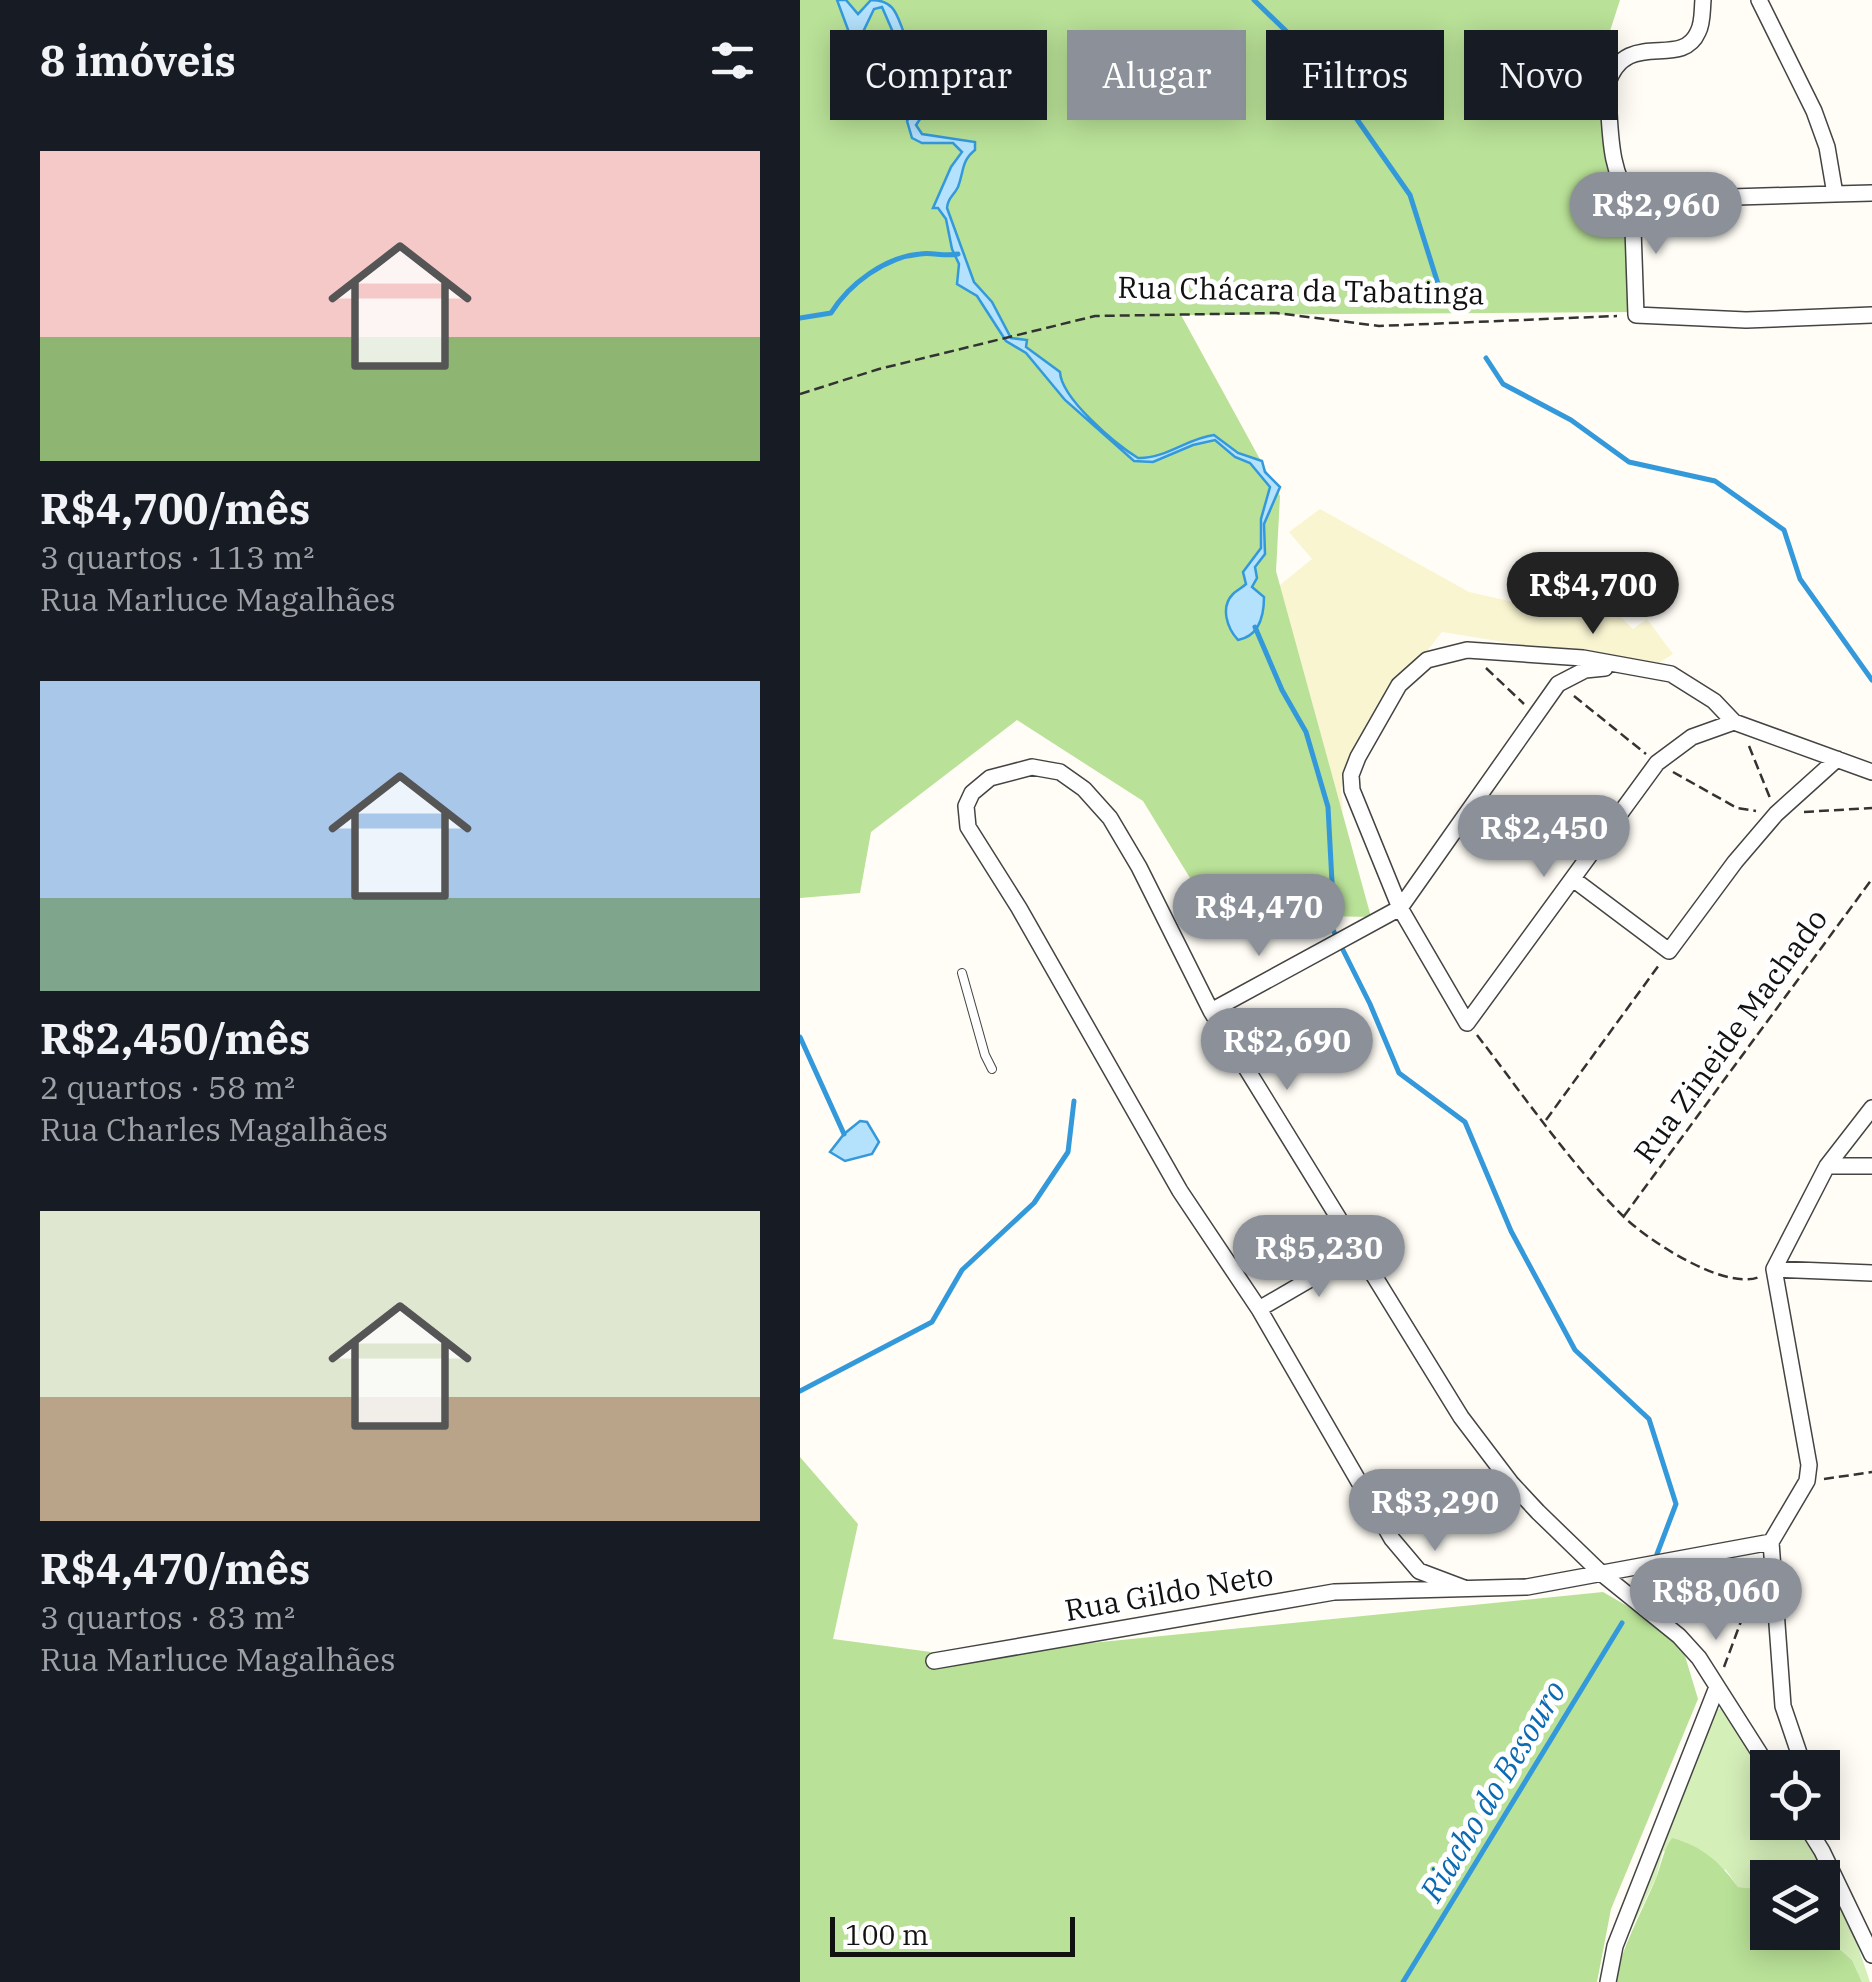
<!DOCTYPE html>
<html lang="pt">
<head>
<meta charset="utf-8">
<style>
	body { margin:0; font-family:"IBM Plex Serif",serif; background:#20242c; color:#f1f3f6; height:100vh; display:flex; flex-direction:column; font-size:38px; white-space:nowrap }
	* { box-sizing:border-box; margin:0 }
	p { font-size:32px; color:#9ea1a6 }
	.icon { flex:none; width:55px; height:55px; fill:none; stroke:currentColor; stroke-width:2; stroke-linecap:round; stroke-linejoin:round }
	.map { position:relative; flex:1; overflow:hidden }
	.panel { display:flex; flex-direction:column; background:#171b24; width:800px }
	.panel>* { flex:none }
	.hud { position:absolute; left:30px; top:30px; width:890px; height:90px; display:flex; gap:20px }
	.tools { position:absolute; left:950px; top:1750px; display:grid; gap:20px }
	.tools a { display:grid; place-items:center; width:90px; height:90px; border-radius:0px; background:#171b24; box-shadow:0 5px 25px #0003; font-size:50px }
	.scale { position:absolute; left:30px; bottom:25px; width:245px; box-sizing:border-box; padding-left:10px; border:5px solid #111; border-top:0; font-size:28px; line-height:35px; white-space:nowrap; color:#111; -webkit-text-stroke:8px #fff; paint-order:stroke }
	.price { position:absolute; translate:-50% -85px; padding:0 22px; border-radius:35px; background:#8c9099; color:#fff; font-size:32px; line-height:65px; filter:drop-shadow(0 2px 5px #0008) }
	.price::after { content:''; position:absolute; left:50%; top:60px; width:30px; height:22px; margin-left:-15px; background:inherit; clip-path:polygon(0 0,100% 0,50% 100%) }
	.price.selected { background:#222; color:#fff }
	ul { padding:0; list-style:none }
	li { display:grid; align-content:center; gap:20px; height:530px; padding:0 40px }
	li span { display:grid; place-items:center; height:310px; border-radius:0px; color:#555 }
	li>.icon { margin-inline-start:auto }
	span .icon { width:180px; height:180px; fill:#fffc; stroke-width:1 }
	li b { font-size:42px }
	h2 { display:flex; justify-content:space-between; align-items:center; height:120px; padding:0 40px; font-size:42px }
	.chip { padding:0 35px; border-radius:0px; background:#171b24; box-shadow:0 5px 25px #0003; font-size:35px; line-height:90px }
	.chip.selected { background:#8c9099; color:#fff }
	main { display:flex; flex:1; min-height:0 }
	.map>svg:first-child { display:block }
</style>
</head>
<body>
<main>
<section class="panel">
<h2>8 imóveis<svg class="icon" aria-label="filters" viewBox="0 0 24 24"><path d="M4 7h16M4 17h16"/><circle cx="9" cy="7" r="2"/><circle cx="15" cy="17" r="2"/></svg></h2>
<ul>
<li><span style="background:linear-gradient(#f6c9c9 60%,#8fb573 0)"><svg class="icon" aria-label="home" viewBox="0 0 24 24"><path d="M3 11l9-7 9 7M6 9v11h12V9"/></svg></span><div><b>R$4,700/mês</b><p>3 quartos · 113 m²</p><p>Rua Marluce Magalhães</p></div></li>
<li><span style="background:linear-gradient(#a9c7e8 70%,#7fa58c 0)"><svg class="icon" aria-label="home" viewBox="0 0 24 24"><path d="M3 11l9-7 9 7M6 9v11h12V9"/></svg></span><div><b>R$2,450/mês</b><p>2 quartos · 58 m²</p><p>Rua Charles Magalhães</p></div></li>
<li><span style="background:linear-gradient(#dfe7d0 60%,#b9a48a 0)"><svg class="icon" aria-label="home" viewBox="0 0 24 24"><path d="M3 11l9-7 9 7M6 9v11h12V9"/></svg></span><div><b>R$4,470/mês</b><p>3 quartos · 83 m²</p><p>Rua Marluce Magalhães</p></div></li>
</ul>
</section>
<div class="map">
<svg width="1072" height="1982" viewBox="0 0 1072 1982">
	<rect width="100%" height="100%" fill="#fffdf5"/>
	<path fill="#f9f5d1" d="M520,509L669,592L709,601L801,598L833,629L847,619L873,654L854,666L642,632L623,656L594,683L548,762L541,789L543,812L498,694L475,589L512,559L489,532Z"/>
	<path fill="#d5efb9" d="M923,1708L967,1774L968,1822L997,1823L1048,1917L1070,1982H1062L1052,1960L1022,1932V1878H968L967,1890L938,1887L926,1870L863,1851L856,1878L823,1946L914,1710Z"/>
	<path fill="#b9e197" d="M0,0H820L809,34L832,312L381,315L480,496L476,571L571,917L412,914L343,801L217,720L71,832L60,893L0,898Z
		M0,1457L58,1524L33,1639L161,1656L803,1592L879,1636L898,1699L811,1909L797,1982H0Z
		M872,1838C902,1846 920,1862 938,1887L967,1890L968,1932L1022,1933L1052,1960L1062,1982H814C823,1946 839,1917 854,1883C861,1868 862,1852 872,1838Z"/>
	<path fill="#b4e1fc" stroke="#3399db" stroke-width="2.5" d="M37,0H46L58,14L71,0C99,0 97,21 108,42L131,48L130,56L139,70L133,76L131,89L124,94L125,112L116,125L122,134L175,142V150C161,161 164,172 158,187C153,197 148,197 147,208L174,282L192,302L211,338L227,340L226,347L260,372C261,398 315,444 338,458C365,459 388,438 414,435L438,453L462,461L465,472L480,487L464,524L465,554L455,567L457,578L452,587L464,597C464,617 459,636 438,640C427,628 420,607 433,594C437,590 442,588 446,584L443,572L461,548V519L470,487L450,463L435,457L415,440L393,445L353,462L334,461L265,400L226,353L206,341L177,296L157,284L159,264L152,249L146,219L138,208H133L151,167L162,152L153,143H122L112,138L107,121L120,100L126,70L118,56L99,46L82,7L74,9L62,34L50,35Z
		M60,1121L67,1122L79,1142L72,1154L45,1161L30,1152L44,1134Z"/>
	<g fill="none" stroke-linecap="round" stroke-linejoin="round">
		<path stroke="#3399db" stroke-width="5" d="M454,0L514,58L610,195L639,287L651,305
			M0,318L31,313C49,284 85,257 120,254C133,252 144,257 158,254
			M686,358L703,384L771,420L829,462L915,481L984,530L1000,579L1072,680
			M455,627L482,690L506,732L528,807L533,901L529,922L570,1004L599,1073L665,1122L711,1231L775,1350L849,1419L876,1504L857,1554
			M0,1037L44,1134
			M0,1391L132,1322L162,1270L234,1203L268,1152L274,1101
			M603,1982L822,1623"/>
		<g stroke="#444" stroke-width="10">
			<path id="service" d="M162,973L185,1055L192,1069"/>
		</g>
		<g stroke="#444" stroke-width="18">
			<path id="minor" d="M903,0C902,10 903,23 898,32C881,71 826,26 807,85C811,123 807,170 832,200L1035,194
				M959,0L1014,111L1027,147L1035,194L1072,193
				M832,200L836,315L946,320L1072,315
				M934,722L892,737L857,763L667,1023L600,908L552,790L551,775L558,757L599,685L627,660L667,650L783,658L871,674L914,701L934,722L1072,772
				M773,879L869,951L935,862L976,814L1037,759
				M411,1011L600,908L758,684L785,670L805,668
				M1027,1166H1072
				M974,1269L1072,1273
				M459,1309L557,1252
				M664,1588L619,1571L592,1539L459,1309L380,1191L219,908L168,827L166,806L172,793L190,778L232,767L260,772L284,789L310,818L339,867L411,1011L661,1417L711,1483L738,1512L801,1573L879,1636L899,1658L969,1768
				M134,1661L534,1592L727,1587L971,1542
				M1004,1768L983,1706L971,1542L1007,1481L1009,1465L974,1269L1027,1166L1072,1108
				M1004,1822L1022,1851L1072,1955
				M808,1982L815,1946L917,1687"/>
		</g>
		<path stroke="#333" stroke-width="2.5" stroke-dasharray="10 5" stroke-linecap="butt" d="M0,394L79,369L295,316L476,313L579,326L817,316
			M686,668L724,704
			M774,696L846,754
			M949,746L970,798
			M873,772L937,808L956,811
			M1004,812L1072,808
			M677,1035C724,1096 769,1162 823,1216C847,1240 925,1291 959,1277
			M746,1120L859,965
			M824,1216L1072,879
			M1024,1479L1072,1472
			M924,1667L956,1581"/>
		<use href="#service" stroke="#fff" stroke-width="8"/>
		<use href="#minor" stroke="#fff" stroke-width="15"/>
	</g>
	<g text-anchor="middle" stroke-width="10" stroke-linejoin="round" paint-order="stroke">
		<g font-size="30" fill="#111" stroke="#fff">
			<text transform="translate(501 291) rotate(1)" y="10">Rua Chácara da Tabatinga</text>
			<text transform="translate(931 1036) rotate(-54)" y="10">Rua Zineide Machado</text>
			<text transform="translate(369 1593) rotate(-10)" y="10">Rua Gildo Neto</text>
		</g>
		<g font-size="32" font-style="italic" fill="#0b6ab2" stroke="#fff">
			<text transform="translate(693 1791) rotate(-59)" y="11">Riacho do Besouro</text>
		</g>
	</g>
</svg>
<div class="tools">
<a><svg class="icon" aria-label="locate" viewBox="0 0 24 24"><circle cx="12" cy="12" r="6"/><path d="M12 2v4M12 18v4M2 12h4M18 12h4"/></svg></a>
<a><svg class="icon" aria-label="layers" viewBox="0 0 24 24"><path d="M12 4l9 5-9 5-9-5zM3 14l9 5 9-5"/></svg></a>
</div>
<div class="scale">100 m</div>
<b class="price" style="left:856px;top:257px">R$2,960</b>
<b class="price selected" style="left:793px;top:637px">R$4,700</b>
<b class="price" style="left:744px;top:880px">R$2,450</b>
<b class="price" style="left:459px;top:959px">R$4,470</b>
<b class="price" style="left:487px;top:1093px">R$2,690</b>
<b class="price" style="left:519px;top:1300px">R$5,230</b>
<b class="price" style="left:635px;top:1554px">R$3,290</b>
<b class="price" style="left:916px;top:1643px">R$8,060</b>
<div class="hud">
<a class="chip">Comprar</a>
<a class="chip selected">Alugar</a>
<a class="chip">Filtros</a>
<a class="chip">Novo</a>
</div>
</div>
</main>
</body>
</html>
